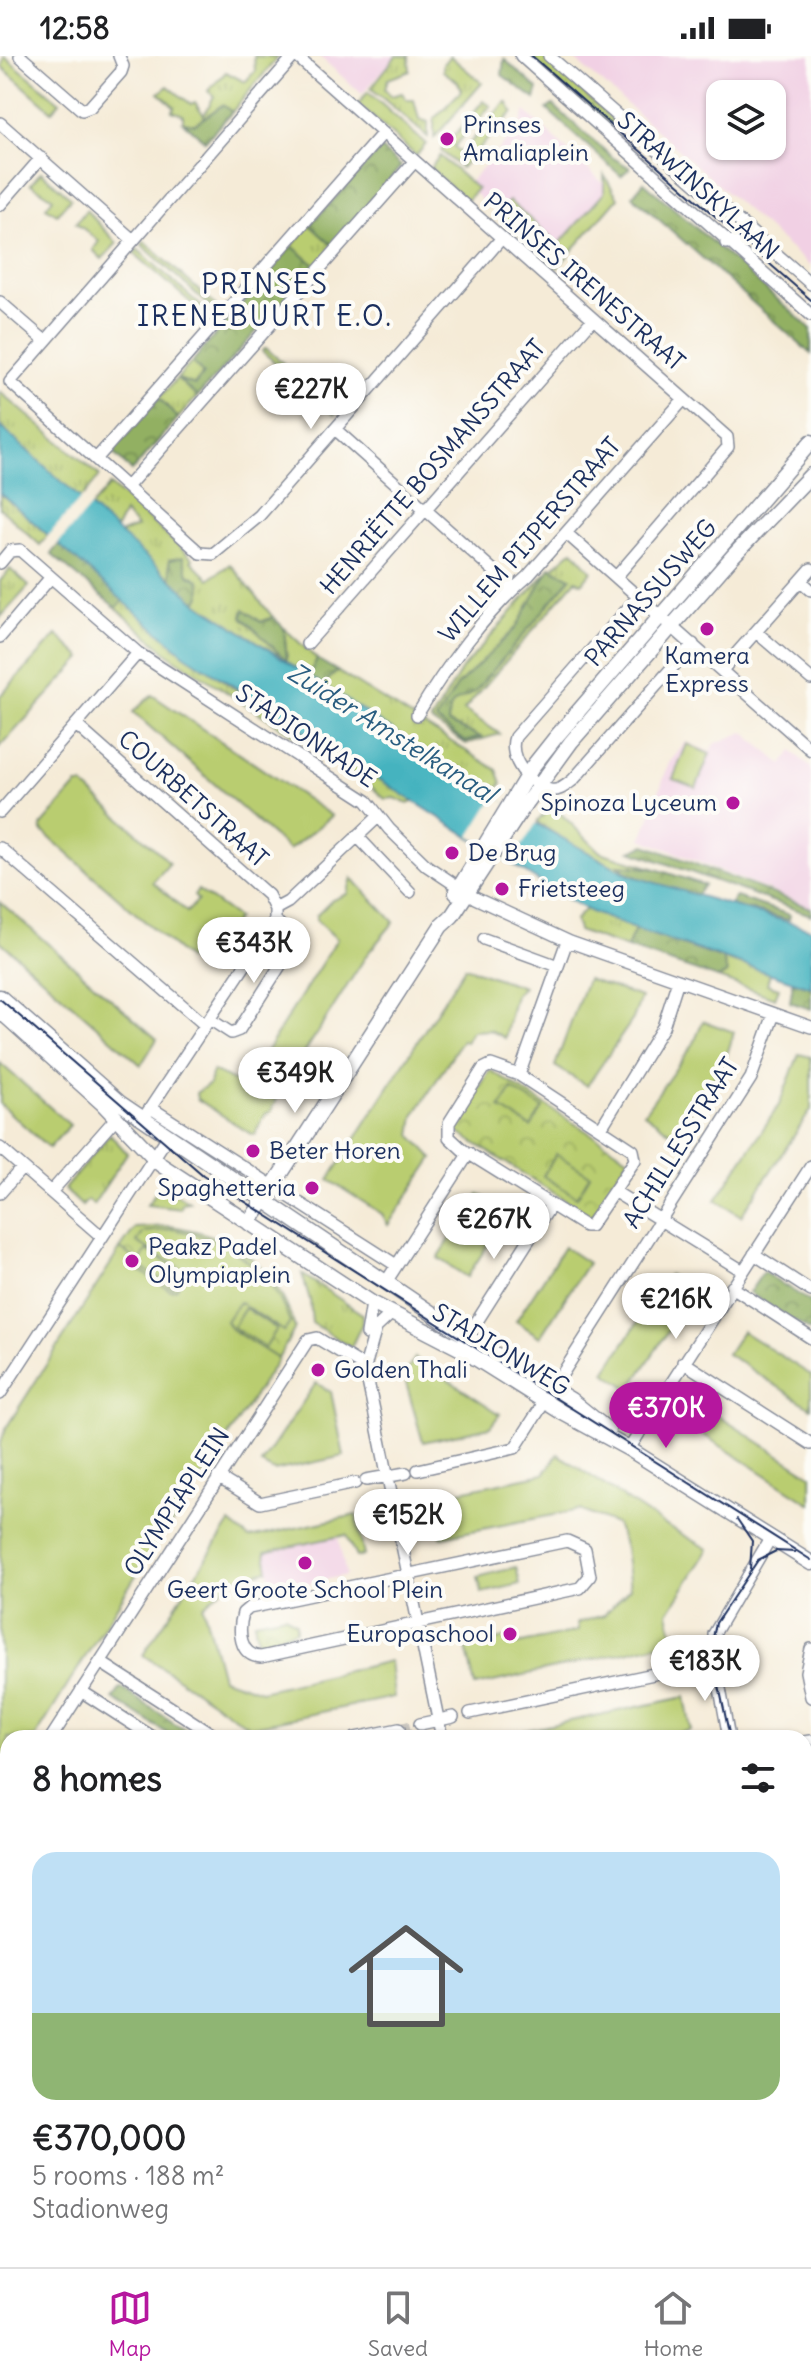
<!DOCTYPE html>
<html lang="en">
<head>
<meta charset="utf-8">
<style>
	body { margin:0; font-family:Delius,sans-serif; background:#f6f6f6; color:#202124; height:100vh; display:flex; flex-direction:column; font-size:30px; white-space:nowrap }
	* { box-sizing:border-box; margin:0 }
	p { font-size:26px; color:#757577 }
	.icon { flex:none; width:44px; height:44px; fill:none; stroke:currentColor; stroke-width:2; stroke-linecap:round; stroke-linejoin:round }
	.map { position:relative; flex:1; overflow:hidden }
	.details { position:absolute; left:0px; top:1674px; width:812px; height:538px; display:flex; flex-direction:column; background:#fff; border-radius:24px 24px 0 0; box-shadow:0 2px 6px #0004 }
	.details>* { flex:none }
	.fabs { position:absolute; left:706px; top:24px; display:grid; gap:16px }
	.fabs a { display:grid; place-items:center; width:80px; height:80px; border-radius:16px; background:#fff; box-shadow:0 2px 6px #0004; font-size:40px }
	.price { position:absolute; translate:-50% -68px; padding:0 18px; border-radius:28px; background:#fff; color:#222; font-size:26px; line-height:52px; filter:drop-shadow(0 2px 4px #0008) }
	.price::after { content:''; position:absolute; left:50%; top:48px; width:24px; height:18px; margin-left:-12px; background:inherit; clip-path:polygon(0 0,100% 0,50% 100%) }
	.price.selected { background:#b5179e; color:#fff }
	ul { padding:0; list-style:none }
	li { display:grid; align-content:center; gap:16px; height:424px; padding:0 32px }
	li span { display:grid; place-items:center; height:248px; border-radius:24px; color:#555 }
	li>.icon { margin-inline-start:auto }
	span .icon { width:144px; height:144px; fill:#fffc; stroke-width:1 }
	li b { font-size:34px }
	h2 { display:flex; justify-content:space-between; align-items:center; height:96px; padding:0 32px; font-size:34px }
	.status { display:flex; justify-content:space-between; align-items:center; height:56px; padding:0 40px; background:#fff; direction:ltr }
	.status svg { height:22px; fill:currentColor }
	.tab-bar { display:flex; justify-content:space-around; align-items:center; height:112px; border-top:2px solid #e0e0e0; background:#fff; font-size:22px; color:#757577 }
	.tab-bar a { display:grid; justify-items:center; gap:4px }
	.tab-bar .selected { color:#b5179e }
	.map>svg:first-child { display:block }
</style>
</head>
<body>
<div class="status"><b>12:58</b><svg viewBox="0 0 49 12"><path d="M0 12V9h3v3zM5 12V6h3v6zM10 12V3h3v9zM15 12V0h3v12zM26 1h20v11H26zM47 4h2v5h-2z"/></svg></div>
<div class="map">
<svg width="811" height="2211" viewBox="0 0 811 2211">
	<defs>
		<pattern id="grass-tufts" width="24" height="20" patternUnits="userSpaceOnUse" patternTransform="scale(2)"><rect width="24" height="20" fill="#b9cd70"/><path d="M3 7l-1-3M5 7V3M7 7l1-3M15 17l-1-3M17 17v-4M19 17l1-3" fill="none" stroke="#9eb063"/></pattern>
		<pattern id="forest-crowns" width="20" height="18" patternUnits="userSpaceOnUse" patternTransform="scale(2)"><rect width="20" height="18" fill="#92b062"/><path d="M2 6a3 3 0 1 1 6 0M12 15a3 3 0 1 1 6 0" fill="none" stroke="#769054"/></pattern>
		<pattern id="park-crowns" width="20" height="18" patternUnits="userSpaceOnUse" patternTransform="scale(2)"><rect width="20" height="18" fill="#b9cd70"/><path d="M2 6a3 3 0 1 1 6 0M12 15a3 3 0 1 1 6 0" fill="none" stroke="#9eb063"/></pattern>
	</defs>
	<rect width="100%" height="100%" fill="#fdfcf7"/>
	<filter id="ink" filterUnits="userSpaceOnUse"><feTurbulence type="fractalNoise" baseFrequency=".0125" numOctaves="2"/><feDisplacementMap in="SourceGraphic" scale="16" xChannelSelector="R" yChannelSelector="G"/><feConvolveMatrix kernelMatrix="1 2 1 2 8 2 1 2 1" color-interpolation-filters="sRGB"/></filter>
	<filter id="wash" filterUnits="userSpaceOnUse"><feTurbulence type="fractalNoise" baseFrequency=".006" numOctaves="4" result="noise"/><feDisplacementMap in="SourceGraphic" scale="32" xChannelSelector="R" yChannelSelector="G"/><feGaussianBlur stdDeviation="1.8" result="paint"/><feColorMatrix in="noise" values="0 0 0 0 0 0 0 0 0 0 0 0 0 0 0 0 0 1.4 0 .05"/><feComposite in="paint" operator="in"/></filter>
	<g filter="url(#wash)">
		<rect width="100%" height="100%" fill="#f5ebd7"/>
		<path fill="#f1d0e4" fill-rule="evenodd" d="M319,0H396L362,38Z
			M570,0H811V211L621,43ZM720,38H772V90H720Z
			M525,55L617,140L557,212L466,130L520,70Z
			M744,676L782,709L792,695L811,712V851L642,783L669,707L686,686L710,696L714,688Z
			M338,1481L346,1519L273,1536L265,1496Z"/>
		<path fill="url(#grass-tufts)" stroke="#6a7e67" stroke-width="2" d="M254,0L278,1L232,56L222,49L195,68L183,66V59L172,55L175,51L159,37L168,30L191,48L195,46L204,59L214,40L208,35L226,16L245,26L255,15Z
			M396,0H409L410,15L388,23L385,33L391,40L402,37L407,44H414L419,63L428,66V81L371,32Z
			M450,0L482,27L434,82V63L461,35L458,26L443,15V8Z
			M526,0H543L613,64L606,71Z
			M368,36L426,88L416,100L358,48Z
			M483,45L491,50L454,91L461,97L504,48L507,46L513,56L461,112L441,95Z
			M310,169L334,191L316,210L292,190Z
			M192,306L203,318L194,329L178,323L197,341L178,362L159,342Z
			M0,336L100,420L81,443L0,370Z
			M110,429L193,503L191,505L209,523L230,508L273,561L261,566L244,554L242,561L275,590L278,599L196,546L201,540L188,518L169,504L171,525L119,478L137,471L124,457L115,475L91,451Z
			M0,437L48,479L40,489L0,452Z
			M573,494L592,515L582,527L576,524L464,654L500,678L466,688L431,665L462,613L545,518Z
			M10,513L29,530L0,562V525Z
			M124,544C210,626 314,683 415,745L408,748L395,742L385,743L365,725L172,601L116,552Z
			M284,572L317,603L308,621L287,605Z
			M337,615L497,714L502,727L494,739L322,630Z
			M556,753L600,796L656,813L620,809L629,819L586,798L537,766L548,754Z
			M585,853L635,873L627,892L578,875L575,864Z
			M723,903L770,917L767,928L779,932L775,942L718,922L727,917Z
			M110,1078L127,1097L93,1149L88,1144L82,1150L64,1133Z
			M302,1218L362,1258V1268L351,1291L312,1267L310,1244Z"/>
		<path fill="url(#forest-crowns)" stroke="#567060" stroke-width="2" d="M504,3L538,33L535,43L502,19Z
			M223,49L232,56L205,85L183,66L195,68Z
			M553,49L612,101L630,112L621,120L550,56L547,53Z
			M381,93L401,110L334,191L310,169Z
			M644,126L811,273V298L637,144L633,139Z
			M292,190L316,210L197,341L178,323L195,329L203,318L192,306Z
			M159,342L178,362L132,415L112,396Z
			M59,488L124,544L116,552L51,498Z
			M183,501L188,518L199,524L201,540L196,546L171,525L169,504Z
			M550,511L571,522L475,636C458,647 450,640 448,667L481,681L465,686L436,664L457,630L516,572Z
			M244,553L261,566L273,561L284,572L287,605L242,561Z
			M317,603L337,615L322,630L308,621Z
			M645,789L811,852V859L631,795Z
			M618,809L656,813L704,829L696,840L629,819Z
			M736,841L790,859L789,864L730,849Z
			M635,873L723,903L727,917L718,922L627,892Z
			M793,926L811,931V953L790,946Z
			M763,1216L811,1246V1275L749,1237Z
			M121,1632L197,1682H175L113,1643Z"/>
		<path fill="url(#park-crowns)" stroke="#6a7e67" stroke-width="2" d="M490,1014L629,1102L592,1161L454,1074Z
			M170,1170C234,1179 275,1208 295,1272L278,1303L134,1211L136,1203L120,1193L135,1172Z
			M285,1559L296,1567V1574L258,1587L254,1565Z"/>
		<path fill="#b9cd70" stroke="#6a7e67" stroke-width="2" d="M4,0L60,46L52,55L2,11Z
			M440,100L477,133L466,145L430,112Z
			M41,116L71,142L57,158L46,151L53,142L31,128Z
			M604,119L618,142L557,212L496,158L509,145L559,188L604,137Z
			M86,154L117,187L102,203L93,194L99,185L76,167Z
			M144,185L216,250L213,253L142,189Z
			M137,193L209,257L206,260L134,197Z
			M266,292L336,355L334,359L262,295Z
			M57,579L82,602L0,691V640Z
			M152,639L332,760L289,794L133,656Z
			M687,688L710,698L696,732L673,723Z
			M77,729H83L163,800L169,808L153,826L187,856L198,844L194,840L198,834L237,862L205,912L200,914L42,775L41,770Z
			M352,822L394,866L368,897L278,1038L271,1056L265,1058L255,1078H251L197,1043L196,1037L209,1028L213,1015L235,1026L243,1014L250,1018L257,1010L337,883L316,864V860L332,844L347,838Z
			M0,846L157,983L141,1009L0,885Z
			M465,911L523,931L515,938L505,982L490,974L472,975L465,986L462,984L414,1060L411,1079L433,1102L388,1169L382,1158L329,1124Z
			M587,923L641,941L633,963L587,1030L555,1010Z
			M703,965L734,976L725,1005L673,1078L644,1057L694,987Z
			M799,998L811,1001V1054L741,1160L716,1144L779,1049Z
			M0,1007L70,1069L49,1092L0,1048Z
			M512,1033L543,1052L531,1071L500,1052Z
			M556,1098L590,1119L577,1141L543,1120Z
			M161,1129L189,1146L182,1147L181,1153L147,1149Z
			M479,1138L509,1156L467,1221L438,1202Z
			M173,1173C228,1183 271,1212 290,1267L284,1275L239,1246L226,1265L231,1273L278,1303L164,1479H161L35,1682H8V1713L0,1709V1388L6,1372L120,1193L136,1203L134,1211L170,1234L176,1233L187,1216L137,1186L144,1176Z
			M564,1191L588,1207L540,1281L516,1265Z
			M147,1194L181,1216L172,1231L138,1209Z
			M669,1219L694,1236L630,1333L605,1316Z
			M245,1252L277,1273L265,1291L233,1271Z
			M742,1275L811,1319V1352L727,1298Z
			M415,1302L500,1358L490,1371L423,1386L404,1320Z
			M316,1327L331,1336L344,1400L274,1415L261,1408Z
			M698,1347L811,1419V1448L685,1367Z
			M558,1398L663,1468L709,1493L668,1557L675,1585L475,1630L466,1591L505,1582L508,1590L578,1575L577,1567L604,1559L630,1532L625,1492L616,1468L579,1454L441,1481L431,1441L544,1418Z
			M356,1459L364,1499L356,1501L346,1479L265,1496L268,1514L232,1524L203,1550L222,1622L261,1635L390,1605L394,1641L250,1671L143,1599L230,1467L249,1482Z
			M516,1511L520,1528L482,1537L478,1521Z
			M685,1641L691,1674L651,1682H489Z"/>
		<path fill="#44b3bf" stroke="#30718e" stroke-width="2" d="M0,370L196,546L535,767L629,819L811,873V931L635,873L591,856L565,842L185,599L0,437Z
			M0,1865L8,1868V1921L0,1918Z"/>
		<path fill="#f5ebd7" d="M83,440L93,448L55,491L46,482Z
			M495,740L537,766L511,807L470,780Z"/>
	</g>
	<g filter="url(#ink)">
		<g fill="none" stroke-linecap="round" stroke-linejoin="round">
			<path stroke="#c9c5bf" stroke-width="11" stroke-dasharray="11 5.5" stroke-linecap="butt" d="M399,1673L420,1668"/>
			<g stroke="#888d9a" stroke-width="14">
				<path id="minor" d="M20,0L82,54L90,51L121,16L123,10L119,0
					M294,0L10,326L200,497L213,498L259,460L501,183
					M296,0L727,381L728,391L616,521
					M521,0L811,259
					M549,0L811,228
					M0,67L133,184
					M0,149L41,102
					M726,187L742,183L746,171
					M0,246L45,285
					M335,373L513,532
					M96,403L383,77
					M127,431L414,106
					M566,477L811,694
					M0,507L10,495L20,494L138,597L367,745L389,773L427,810L475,842L570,886L811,971
					M801,525L811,534
					M638,541L515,681C507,702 530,730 550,734C559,736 566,729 573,724L693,588
					M756,576L811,623
					M0,581L51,521
					M307,588L593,263
					M722,614L811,513
					M417,659C445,612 487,555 528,520L684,343
					M76,669L268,839L275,853
					M0,756L138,597
					M357,780L410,836
					M0,792L205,969
					M484,883L558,910
					M211,964L231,977L239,974L290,894L289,878L275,864
					M491,1009L519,1019L633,1094L635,1104L590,1170H585L463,1094L449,1081V1067L483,1013Z
					M519,1019L567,885
					M151,1052L396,1209
					M143,1063L275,864V853L288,846L379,760
					M601,1072L663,971L678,924
					M0,1092L101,1180
					M51,1136L116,1062
					M615,1136L743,1215
					M0,1137L22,1112
					M754,1198L811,1235
					M386,1226L469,1097
					M732,1231L811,1282
					M392,1257L376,1272L365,1311L442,1682
					M367,1278L372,1247
					M467,1281L551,1149
					M683,1306L811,1388
					M0,1338L168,1080
					M629,1393L811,1110
					M418,1414L515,1392L751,1022L774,958
					M218,1421L260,1447L355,1427
					M366,1424L406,1417
					M567,1485L585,1493L590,1520L580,1532L261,1601C239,1600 238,1574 243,1557L249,1552Z
					M811,1593L806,1616L811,1641
					M100,1606L218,1682
					M81,1635L154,1682
					M470,1657L715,1605
					M420,1668L453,1661
					M51,1682L308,1284L317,1282L365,1311
					M355,1682L399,1673
					M729,1682L715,1605L714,1578L771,1481
					M804,1686L811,1685
					M804,1696L811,1695
					M0,1742L8,1745
					M0,1781L8,1753
					M804,1797L811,1796
					M0,1801H8
					M804,1916L811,1920
					M0,1953L8,1957
					M0,2004L8,1983
					M804,2020L811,2024
					M0,2109L8,2112
					M240,2204L258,2211
					M544,2204L545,2211
					M735,2204L741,2211
					M180,2211L183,2204"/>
			</g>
			<g stroke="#888d9a" stroke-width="17">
				<path id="major" d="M456,837L533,710L556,681L811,386
					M0,941L120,1047L467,1281L571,1344L608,1374
					M0,955L102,1047L161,1109L372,1247L461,1293L563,1357L629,1393L811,1507
					M249,1167L441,870L452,860L520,756L571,686L733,500L811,419
					M804,2057L811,2049
					M804,2120L811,2113
					M659,2211L665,2204
					M723,2211L728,2204"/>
			</g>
			<use href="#minor" stroke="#fff" stroke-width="11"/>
			<use href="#major" stroke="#fff" stroke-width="14"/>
			<path stroke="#1b2f5e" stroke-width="2" d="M532,0L811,244
				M0,943L203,1119L811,1504
				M737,1463L752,1485L750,1513
				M730,1682L711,1592L716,1567L758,1504L776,1495L795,1496
				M804,1690L811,1689
				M804,2065L811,2058
				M804,2110L811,2103
				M0,2111L8,2114
				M234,2204L251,2211
				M694,2211L702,2204"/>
		</g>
	</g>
	<g fill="#b5179e" stroke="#fdfcf7" stroke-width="3">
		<circle cx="447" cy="83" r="8"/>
		<circle cx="707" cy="573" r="8"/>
		<circle cx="733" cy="747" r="8"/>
		<circle cx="452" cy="797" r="8"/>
		<circle cx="502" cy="833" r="8"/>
		<circle cx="253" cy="1095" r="8"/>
		<circle cx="312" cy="1132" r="8"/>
		<circle cx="132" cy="1205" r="8"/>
		<circle cx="318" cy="1314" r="8"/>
		<circle cx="305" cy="1507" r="8"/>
		<circle cx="510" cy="1578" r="8"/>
	</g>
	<g text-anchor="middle" stroke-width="8" stroke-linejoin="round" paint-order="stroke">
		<g font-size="24" fill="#1b2f5e" stroke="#fdfcf7" text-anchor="start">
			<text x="463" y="77">Prinses<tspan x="463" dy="28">Amaliaplein</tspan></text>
			<text x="707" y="608" text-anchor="middle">Kamera<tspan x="707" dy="28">Express</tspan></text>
			<text x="717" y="755" text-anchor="end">Spinoza Lyceum</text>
			<text x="468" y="805">De Brug</text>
			<text x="518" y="841">Frietsteeg</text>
			<text x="269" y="1103">Beter Horen</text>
			<text x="296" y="1140" text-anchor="end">Spaghetteria</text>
			<text x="148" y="1199">Peakz Padel<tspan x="148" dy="28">Olympiaplein</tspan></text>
			<text x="334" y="1322">Golden Thali</text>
			<text x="305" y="1542" text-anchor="middle">Geert Groote School Plein</text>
			<text x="494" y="1586" text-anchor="end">Europaschool</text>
		</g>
		<g font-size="24" fill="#1b2f5e" stroke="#fdfcf7">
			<text transform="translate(698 130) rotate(42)" y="8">STRAWINSKYLAAN</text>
			<text transform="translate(584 226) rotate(41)" y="8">PRINSES IRENESTRAAT</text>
			<text transform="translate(433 411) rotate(-49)" y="8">HENRIËTTE BOSMANSSTRAAT</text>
			<text transform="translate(530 484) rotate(-49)" y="8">WILLEM PIJPERSTRAAT</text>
			<text transform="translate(651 537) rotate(-49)" y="8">PARNASSUSWEG</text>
			<text transform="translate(306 680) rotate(34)" y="8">STADIONKADE</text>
			<text transform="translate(193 743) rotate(42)" y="8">COURBETSTRAAT</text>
			<text transform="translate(681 1087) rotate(-58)" y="8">ACHILLESSTRAAT</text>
			<text transform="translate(501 1294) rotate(31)" y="8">STADIONWEG</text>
			<text transform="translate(177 1446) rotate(-57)" y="8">OLYMPIAPLEIN</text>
		</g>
		<g font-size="26" font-style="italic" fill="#295d80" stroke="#fdfcf7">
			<text transform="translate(392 677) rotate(32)" y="9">Zuider Amstelkanaal</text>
		</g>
		<g font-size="28" letter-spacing="2" fill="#1b2f5e" stroke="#fdfcf7">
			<text x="265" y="238">PRINSES<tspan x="265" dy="32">IRENEBUURT E.O.</tspan></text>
		</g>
	</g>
</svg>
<div class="fabs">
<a><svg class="icon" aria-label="layers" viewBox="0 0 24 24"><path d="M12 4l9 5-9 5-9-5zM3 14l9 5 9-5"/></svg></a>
</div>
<b class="price" style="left:311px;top:375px">€227K</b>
<b class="price" style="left:254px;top:929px">€343K</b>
<b class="price" style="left:295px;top:1059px">€349K</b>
<b class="price" style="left:494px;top:1205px">€267K</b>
<b class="price" style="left:676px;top:1285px">€216K</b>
<b class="price selected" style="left:666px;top:1394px">€370K</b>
<b class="price" style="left:408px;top:1501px">€152K</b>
<b class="price" style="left:705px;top:1647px">€183K</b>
<section class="details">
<h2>8 homes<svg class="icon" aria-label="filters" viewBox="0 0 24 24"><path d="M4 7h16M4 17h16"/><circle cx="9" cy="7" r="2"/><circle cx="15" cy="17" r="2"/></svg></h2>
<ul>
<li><span style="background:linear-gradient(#bfe0f5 65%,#8fb573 0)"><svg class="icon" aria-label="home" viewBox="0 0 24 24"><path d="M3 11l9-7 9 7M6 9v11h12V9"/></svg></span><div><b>€370,000</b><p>5 rooms · 188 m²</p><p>Stadionweg</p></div></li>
</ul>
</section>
</div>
<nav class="tab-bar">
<a class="selected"><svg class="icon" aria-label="map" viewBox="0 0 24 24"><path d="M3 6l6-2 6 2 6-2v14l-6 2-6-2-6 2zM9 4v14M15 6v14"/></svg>Map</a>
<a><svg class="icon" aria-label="saved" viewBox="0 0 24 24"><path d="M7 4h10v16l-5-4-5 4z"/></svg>Saved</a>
<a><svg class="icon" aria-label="home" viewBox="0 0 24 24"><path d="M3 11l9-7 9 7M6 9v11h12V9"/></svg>Home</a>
</nav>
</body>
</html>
